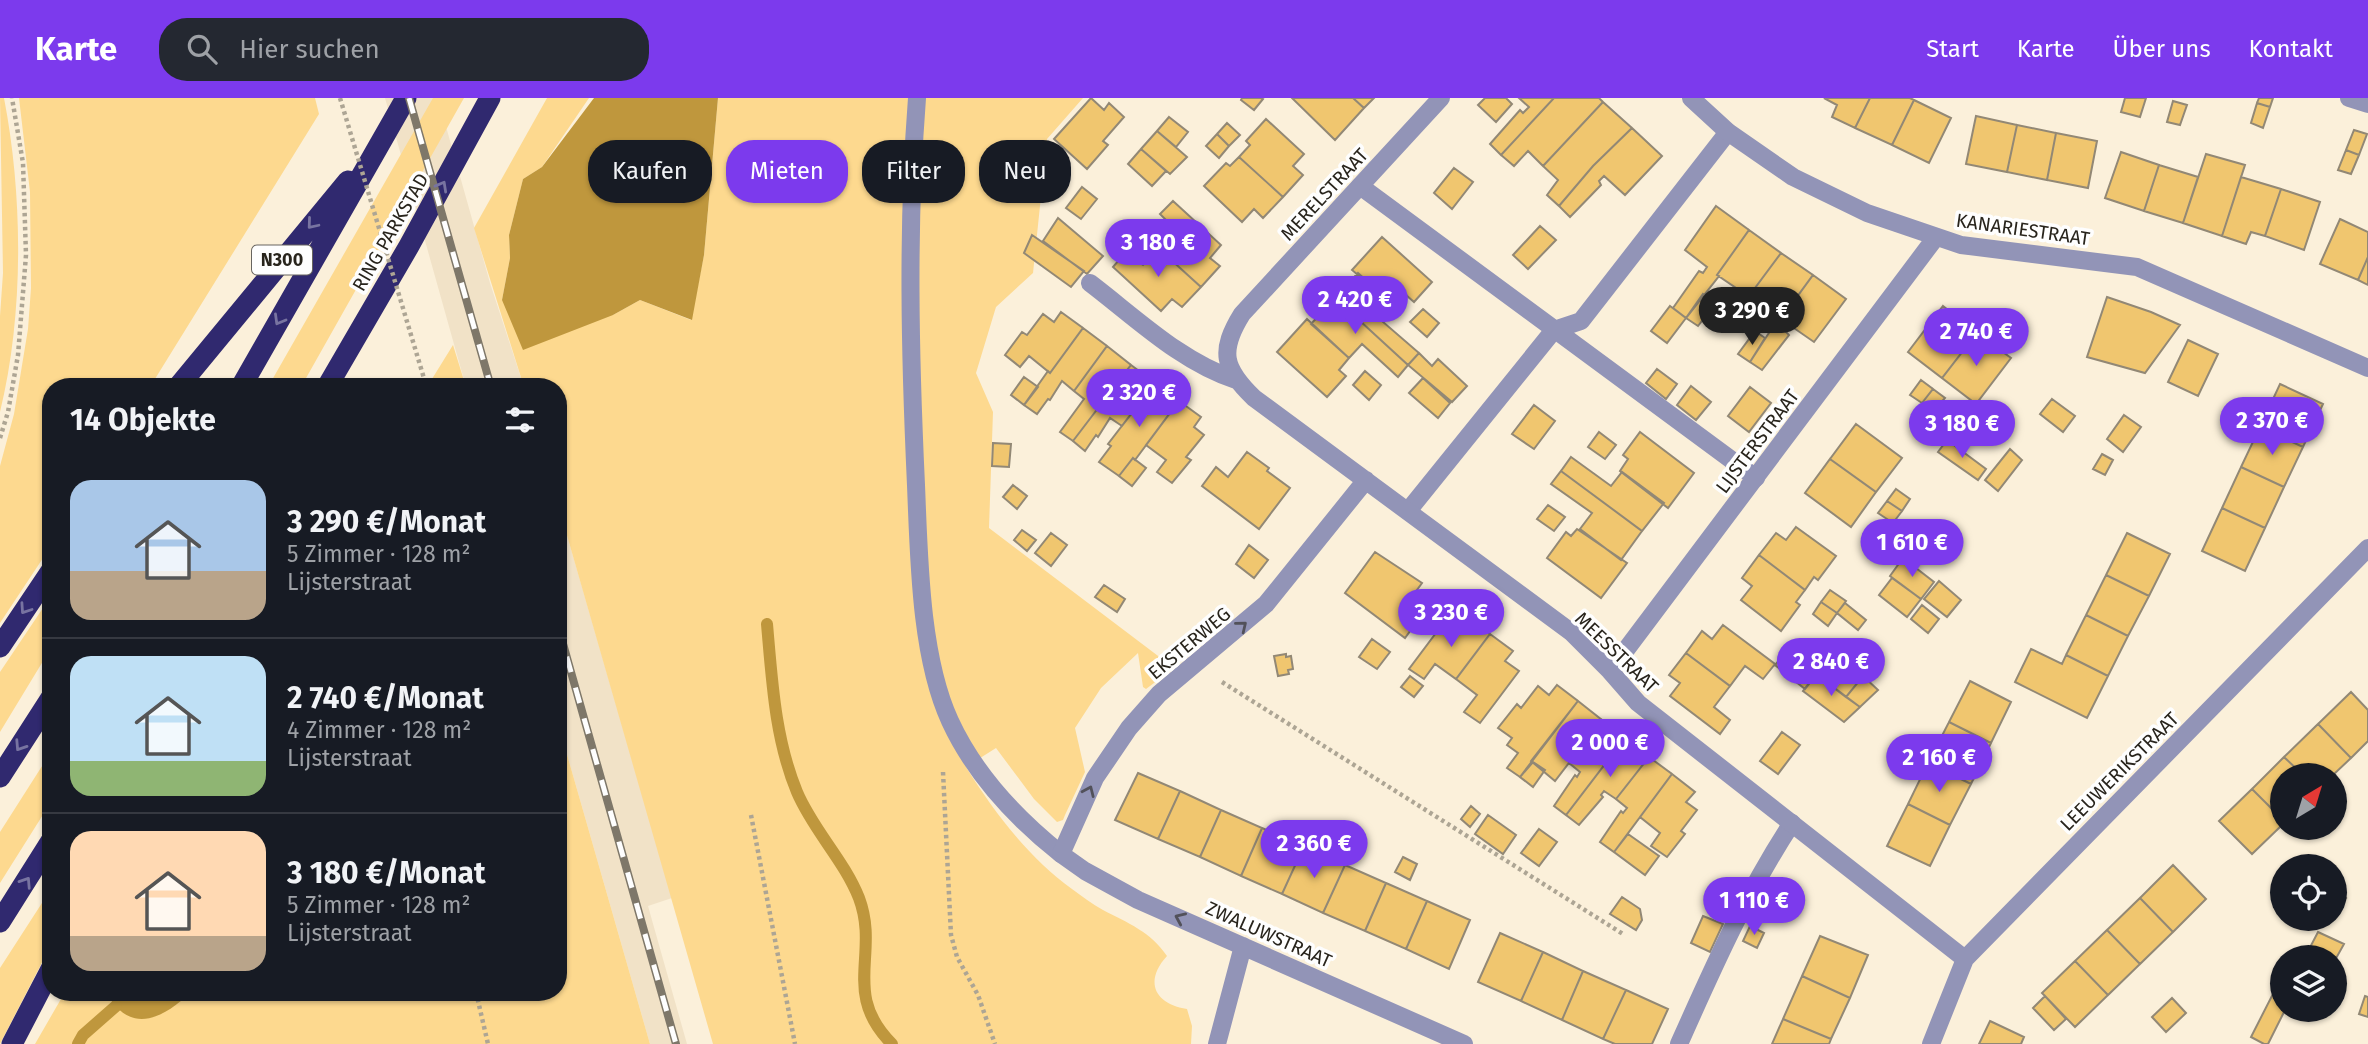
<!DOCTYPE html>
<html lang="de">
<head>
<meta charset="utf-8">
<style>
	body { margin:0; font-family:"Fira Sans",sans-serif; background:#242831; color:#f1f3f6; height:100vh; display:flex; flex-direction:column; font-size:26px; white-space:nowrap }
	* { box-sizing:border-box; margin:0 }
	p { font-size:23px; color:#9ea1a6 }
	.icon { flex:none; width:38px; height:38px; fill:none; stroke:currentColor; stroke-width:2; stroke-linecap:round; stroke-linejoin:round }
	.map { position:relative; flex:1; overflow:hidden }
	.drawer { position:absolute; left:42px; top:280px; width:525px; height:623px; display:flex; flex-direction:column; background:#171b24; border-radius:28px; box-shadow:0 2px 5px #0004 }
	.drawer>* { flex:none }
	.hud { position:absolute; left:588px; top:42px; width:665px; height:63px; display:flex; gap:14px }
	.needle { width:46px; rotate:38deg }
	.tools { position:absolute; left:2270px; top:665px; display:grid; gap:14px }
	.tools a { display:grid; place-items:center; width:77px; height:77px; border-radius:50%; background:#171b24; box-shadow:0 2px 5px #0004; font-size:35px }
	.price { position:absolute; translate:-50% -60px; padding:0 16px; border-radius:24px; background:#7c3aed; color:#fff; font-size:23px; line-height:46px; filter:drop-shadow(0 2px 4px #0008) }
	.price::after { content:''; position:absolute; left:50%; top:42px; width:21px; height:16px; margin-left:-10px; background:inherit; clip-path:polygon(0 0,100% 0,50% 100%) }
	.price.on { background:#222; color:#fff }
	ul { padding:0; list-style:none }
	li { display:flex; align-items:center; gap:21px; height:175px; padding:0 28px }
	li+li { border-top:2px solid #363941 }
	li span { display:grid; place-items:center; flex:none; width:196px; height:140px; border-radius:21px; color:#555 }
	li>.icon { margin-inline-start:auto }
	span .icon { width:84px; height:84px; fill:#fffc; stroke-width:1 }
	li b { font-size:30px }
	h2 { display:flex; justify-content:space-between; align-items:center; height:84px; padding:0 28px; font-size:30px }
	.tag { padding:0 24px; border-radius:28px; background:#171b24; box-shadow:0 2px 5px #0004; font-size:24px; line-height:63px }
	.tag.on { background:#7c3aed; color:#fff }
	header { display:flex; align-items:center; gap:42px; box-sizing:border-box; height:98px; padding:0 35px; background:#7c3aed; color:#fff }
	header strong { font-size:33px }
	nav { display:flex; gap:38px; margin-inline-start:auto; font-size:24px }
	.search { width:490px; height:63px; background:#242831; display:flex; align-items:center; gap:18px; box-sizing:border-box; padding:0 24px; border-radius:28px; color:#9ea1a6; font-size:26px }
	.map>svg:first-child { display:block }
</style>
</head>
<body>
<header>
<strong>Karte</strong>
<div class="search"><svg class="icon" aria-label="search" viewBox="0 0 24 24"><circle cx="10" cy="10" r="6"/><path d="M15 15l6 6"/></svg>Hier suchen</div>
<nav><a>Start</a><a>Karte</a><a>Über uns</a><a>Kontakt</a></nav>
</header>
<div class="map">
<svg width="2368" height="946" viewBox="0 0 2368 946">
	<rect width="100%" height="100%" fill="#fbf0da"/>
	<path fill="#f1e2c7" d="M385,0H438L490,185L524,289H466Z
		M558,406L672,800L648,808L687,946H650L558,625Z"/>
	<path fill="#fdd98f" d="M0,0H4C23,98 24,216 0,314V218L3,175Z
		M19,0H315L319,16L150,289H51V448L0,525V368L14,316L28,231L31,190L30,94Z
		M433,0H464L301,289H268Z
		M547,0H589L542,69L523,81L509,137L510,160L502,202L613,217L640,202L691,222L704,157L718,0H1083L1047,41L1033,175L996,209L976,275L993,314L989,430L1174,570L1146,591L1143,589L1138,555L1101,590L1075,630L1085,674L1065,717L1063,722L1057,724L1034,701L996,650L966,669C994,714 1028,759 1072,791C1082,798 1092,806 1103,812C1128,825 1151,834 1167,858C1144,883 1154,906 1187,911L1192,928L1191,946H713L558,406V289H524L474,130Z
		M453,247L466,289H427Z
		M51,498V550L0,634V574Z
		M558,625L650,946H35L65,894H558Z
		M51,654V704L0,785V734Z
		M51,791V847L0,946V870Z"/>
	<path fill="#bf973d" d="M594,0H718L704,157L692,222L640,202L613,217L523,252L502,202L510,160L509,137L523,81L542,69Z
		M106,894H191C162,922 129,937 106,894Z"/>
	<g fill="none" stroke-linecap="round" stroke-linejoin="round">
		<path stroke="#bf973d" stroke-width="12" d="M767,526C772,583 775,641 797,694C813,732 844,762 859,800C880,856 841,895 892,946
			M78,946L83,937L116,908"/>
	</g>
	<path fill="#f0c66f" stroke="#928875" stroke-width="2" d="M1091,0L1104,12L1109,5L1124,19L1103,43L1108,47L1087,71L1054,41Z
		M1242,0H1261L1263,1L1254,12L1241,2Z
		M1292,0H1353L1364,10L1335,42Z
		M1353,0H1374L1364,10Z
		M1485,0H1506L1512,6L1496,24L1478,7Z
		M1519,0H1554L1501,57L1490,46L1520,12L1523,15L1529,9Z
		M1554,0H1599L1603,4L1543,68L1528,53L1514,68L1501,57Z
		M1824,0H1870L1855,30L1832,19L1837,7Z
		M1870,0H1910L1914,2L1892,47L1855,30Z
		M2125,0H2146L2140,19L2121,14Z
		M2259,0H2273L2270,9L2257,5Z
		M1914,2L1951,20L1929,65L1892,47Z
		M2173,3L2187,7L2180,27L2167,24Z
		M1603,4L1632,30L1593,68L1559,108L1547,97L1558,82L1543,68Z
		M2257,5L2270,9L2263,30L2251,25Z
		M1976,18L2017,27L2007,74L1966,66Z
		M1169,19L1188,34L1176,49L1157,33Z
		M1266,21L1304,56L1293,68L1303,77L1283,99L1239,59L1250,47L1246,43Z
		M1227,25L1240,37L1229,48L1217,36Z
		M2017,27L2056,35L2047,82L2007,74Z
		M1632,30L1662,58L1625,97L1604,78L1599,83L1601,87L1570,119L1559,108L1593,68Z
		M2354,32L2367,36L2359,57L2346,52Z
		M1157,33L1187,59L1170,76L1141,51Z
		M2056,35L2097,43L2088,90L2047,82Z
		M1217,36L1229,48L1219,60L1206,48Z
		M1141,51L1166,73L1152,88L1128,66Z
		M2346,52L2359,57L2351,76L2338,72Z
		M2121,54L2159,67L2144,113L2105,100Z
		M2206,56L2245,67L2222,138L2183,125Z
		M1239,59L1283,99L1263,120L1254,111L1242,124L1204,88L1226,65L1230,68Z
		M2159,67L2198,79L2183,125L2144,113Z
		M1454,70L1473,84L1452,111L1434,95Z
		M2241,79L2281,91L2265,138L2251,134L2246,146L2222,138Z
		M1082,89L1097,101L1081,121L1066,110Z
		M2281,91L2320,104L2304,152L2265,138Z
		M1173,103L1221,147L1210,160L1220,168L1201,189L1158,150L1175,131L1160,116Z
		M1716,108L1749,132L1717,177L1719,178L1686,220L1673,210L1699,173L1703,175L1707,169L1685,152Z
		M1058,120L1103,158L1087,176L1043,143Z
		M2340,121L2368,134V159L2358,182L2320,166Z
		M1540,128L1556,142L1528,171L1513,157Z
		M1749,132L1781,155L1729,225L1717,217L1732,196L1735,197L1739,192L1717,177Z
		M1032,137L1084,173L1071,189L1024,155Z
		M1382,139L1432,184L1414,204L1406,197L1396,209L1352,172Z
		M1158,150L1201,189L1182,209L1172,201L1161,213L1113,169L1126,154L1143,167Z
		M1781,155L1813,177L1780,222L1758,206L1754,211L1757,214L1742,234L1729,225Z
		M2368,159V187L2358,182Z
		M1358,175L1396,209L1383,224L1419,255L1408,267L1335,200Z
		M1813,177L1846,201L1814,244L1791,228L1786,234L1789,237L1762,272L1750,264L1778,221L1780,222Z
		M1703,196L1716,205L1698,228L1686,220Z
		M2107,199L2151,214L2180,227L2145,275L2087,259Z
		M1335,200L1408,267L1398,279L1362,246L1349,260L1311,226Z
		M1670,208L1686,220L1667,245L1651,233Z
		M1943,208L1977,235L1942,280L1908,254Z
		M1423,211L1439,225L1427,239L1410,224Z
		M1061,214L1083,230L1050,275L1029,258L1020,269L1005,257L1022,234L1027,237L1043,216L1054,224Z
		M1307,221L1349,260L1339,272L1346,278L1327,299L1277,254Z
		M1083,230L1107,248L1074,293L1062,283L1050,302L1048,301L1037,316L1024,307L1048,273L1050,275Z
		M1755,233L1765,240L1750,264L1738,256Z
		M1977,235L2011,260L1976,306L1942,280Z
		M2188,242L2218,256L2198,298L2168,284Z
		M1107,248L1131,267L1073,343L1060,334L1084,301L1074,293Z
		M1419,255L1432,268L1438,261L1467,288L1452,304L1408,267Z
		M1131,267L1155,285L1122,328L1110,320L1098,339L1096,337L1085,353L1073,343Z
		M1657,271L1677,286L1666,301L1646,285Z
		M1365,273L1381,287L1369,302L1353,287Z
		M1024,279L1038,289L1024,307L1011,297Z
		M1423,280L1450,305L1438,320L1409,295Z
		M1921,282L1933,291L1922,305L1910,297Z
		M1155,285L1179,303L1135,362L1133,360L1119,378L1099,364L1111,348L1108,346Z
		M2280,286L2323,306L2303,349L2260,329Z
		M1691,288L1711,304L1696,322L1677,307Z
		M1750,289L1771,305L1749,334L1728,318Z
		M1933,291L1945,300L1933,314L1922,305Z
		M2052,301L2075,318L2063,334L2040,316Z
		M1179,303L1201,319L1194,329L1204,337L1186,359L1191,362L1172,385L1157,374L1166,362L1146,347Z
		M1534,307L1555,323L1534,351L1512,336Z
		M2124,317L2141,329L2123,354L2107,341Z
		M1856,326L1902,360L1876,394L1830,361Z
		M2260,329L2303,349L2284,389L2241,369Z
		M1599,334L1616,347L1605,361L1588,349Z
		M1640,334L1694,375L1668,410L1620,373L1628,361L1623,357Z
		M1947,342L1986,371L1978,382L1938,354Z
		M993,345L1011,346L1009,369L992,368Z
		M2010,351L2022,362L1998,393L1985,382Z
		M1247,354L1269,370L1267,373L1290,390L1259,431L1202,388L1216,369L1228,379Z
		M2102,356L2113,362L2105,377L2093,371Z
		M1571,359L1611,388L1622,374L1664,405L1642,433L1561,373Z
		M1133,360L1146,370L1132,388L1119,378Z
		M1830,361L1876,394L1851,429L1805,395Z
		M2241,369L2284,389L2265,430L2222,410Z
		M1561,373L1642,433L1621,462L1580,431L1592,415L1551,386Z
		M1013,387L1027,398L1017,411L1003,399Z
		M1896,391L1910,401L1902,413L1887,403Z
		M1887,403L1902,413L1893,425L1878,415Z
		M1548,407L1565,419L1554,433L1537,421Z
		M2222,410L2265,430L2245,473L2202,453Z
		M1796,429L1836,458L1818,482L1814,479L1805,492L1759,457L1776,435L1786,442Z
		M1577,431L1627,465L1601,500L1547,460L1566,434L1571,438Z
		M1022,432L1036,442L1027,453L1014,442Z
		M1051,435L1067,447L1051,468L1035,455Z
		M2127,435L2170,456L2149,498L2106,477Z
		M1249,447L1268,462L1254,480L1236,466Z
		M1375,454L1422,485L1403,511L1418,522L1405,540L1345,495Z
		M1759,457L1805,492L1796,504L1800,507L1781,533L1741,502L1752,488L1742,480Z
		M1903,460L1934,484L1921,501L1890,478Z
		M2106,477L2149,498L2128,538L2086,517Z
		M1892,480L1921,501L1907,519L1879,497Z
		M1939,483L1961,502L1947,519L1924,501Z
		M1104,487L1125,501L1117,514L1095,499Z
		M1830,492L1846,503L1837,515L1821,504Z
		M1821,504L1837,515L1828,528L1813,516Z
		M1845,505L1866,522L1858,532L1837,515Z
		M1922,507L1939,521L1928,535L1911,521Z
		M2086,517L2128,538L2108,578L2066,557Z
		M1448,519L1461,530L1468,520L1490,536L1456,581L1435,566L1424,581L1409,571Z
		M1723,527L1775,566L1763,581L1745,568L1730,588L1686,555L1702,533L1712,541Z
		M1490,536L1513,553L1505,563L1519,573L1480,625L1464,614L1477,597L1456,581Z
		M1372,541L1390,554L1377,571L1359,559Z
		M2031,551L2062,566L2066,557L2108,578L2087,620L2015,584Z
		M1786,554L1816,577L1805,591L1775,567Z
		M1686,555L1730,588L1714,609L1730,622L1720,636L1670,598L1680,585L1669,577Z
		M1286,556V559L1291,558L1293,571L1288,572L1289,576L1278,578L1274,558Z
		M1829,559L1860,582L1846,599L1816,576Z
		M1816,576L1860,609L1844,624L1803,593Z
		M1410,578L1423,588L1414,599L1401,589Z
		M1863,578L1878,592L1860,609L1846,599Z
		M1970,583L2011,604L1991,645L1949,624Z
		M1557,587L1578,603L1520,679L1507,670L1518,655L1507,647L1512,640L1498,630L1517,606L1521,610L1538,588L1549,597Z
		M2351,594L2368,612V643L2351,660L2318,626Z
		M1578,603L1602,622L1555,683L1531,663Z
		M1602,622L1625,640L1566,717L1554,708L1575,677L1577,679L1580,674L1569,665Z
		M1949,624L1991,645L1971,686L1928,665Z
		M2318,626L2351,660L2333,677H2303L2284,659Z
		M1782,634L1800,647L1778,676L1760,663Z
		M1625,640L1649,659L1616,701L1604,693L1601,697L1603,699L1579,727L1566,717Z
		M1649,659L1672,676L1614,754L1600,744L1621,713L1623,715L1627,710L1616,701Z
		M2284,659L2303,677H2282V721L2252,691Z
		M1533,664L1545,672L1533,689L1520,679Z
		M1928,665L1971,686L1950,727L1908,706Z
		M1138,675L1180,693L1158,741L1115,722Z
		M1672,676L1695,694L1686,704L1697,712L1681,733L1685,736L1667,759L1651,748L1660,735L1640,719Z
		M2252,691L2282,721V727L2252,756L2219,723Z
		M1180,693L1221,712L1200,759L1158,741Z
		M1908,706L1950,727L1930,768L1887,748Z
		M1471,708L1480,716L1470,729L1461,721Z
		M1221,712L1262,730L1241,778L1200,759Z
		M1488,717L1516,737L1503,756L1475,736Z
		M1262,730L1304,748L1282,796L1241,778Z
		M1539,731L1557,744L1539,768L1521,755Z
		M1628,736L1659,758L1645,777L1614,754Z
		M1304,748L1345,767L1323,815L1282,796Z
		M1403,759L1417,766L1410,782L1395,774Z
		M1345,767L1386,785L1365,833L1323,815Z
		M2173,767L2206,801L2173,834L2140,800Z
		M1386,785L1427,803L1406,851L1365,833Z
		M2340,794L2346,800L2334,810V799Z
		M1622,799L1640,811L1642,822L1636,832L1610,816Z
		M2140,800L2173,834L2140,866L2107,832Z
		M1427,803L1470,822L1449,871L1406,851Z
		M1703,818L1723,826L1710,854L1691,845Z
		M1750,828L1764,835L1757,850L1743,843Z
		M2107,832L2140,866L2108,897L2075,863Z
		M2318,834L2344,846L2334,864V859H2305Z
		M1500,835L1543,854L1521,903L1478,884Z
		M1820,838L1868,857L1850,900L1802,878Z
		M1543,854L1583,873L1562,922L1521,903Z
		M2075,863L2108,897L2075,929L2042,895Z
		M1583,873L1626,892L1603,941L1562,922Z
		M1802,878L1850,900L1831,941L1783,921Z
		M2278,886L2282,888V912H2285L2268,946H2264L2251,939Z
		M1626,892L1668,911L1652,946H1615L1603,941Z
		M2045,898L2066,921L2054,932L2033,910Z
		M2365,898L2368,899V919L2359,916Z
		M2172,900L2186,915L2166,934L2152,919Z
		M1783,921L1831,941L1829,946H1772Z
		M1990,923L2024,939L2021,946H1979Z"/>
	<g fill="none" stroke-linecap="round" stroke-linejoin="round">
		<path stroke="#ada594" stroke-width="4.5" stroke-dasharray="3.5 3.5" stroke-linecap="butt" d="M426,287V289
			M0,340L8,314L18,257L26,157L23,65L12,0
			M1222,584L1623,836
			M943,674L951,837L957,859L978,897L995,946
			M751,717L795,946
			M476,894L488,946"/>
		<path stroke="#9294b7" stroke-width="18" d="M917,0C907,129 910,258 916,387C919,459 920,558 950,623C974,675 1017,721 1061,756
			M2349,0L2368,6
			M1360,88L1756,380
			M1408,413L1554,232L1581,223L1728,34
			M1679,946C1713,870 1746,795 1792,725"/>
		<path stroke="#9294b7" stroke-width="18" d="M1441,0L1242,216C1219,253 1223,270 1254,300L1571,534L1610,573L1638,605L1965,861
			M1691,0L1728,34L1793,79L1867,115L1961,147L2137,169L2368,270
			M1090,185C1136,220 1181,264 1236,282
			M1366,382L1266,506L1159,596L1129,630L1095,680L1061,756L1085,773L1138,802L1464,946
			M1610,573L1936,139
			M1217,946L1243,848
			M1931,946L1965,861L2368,450"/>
		<path stroke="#30296f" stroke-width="21" d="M178,289L348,83
			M241,289L406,0
			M327,289L409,148L490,0
			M0,549L51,473
			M0,679L51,600
			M0,824L51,743
			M12,946L51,871"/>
		<g stroke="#7e7769" stroke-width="8">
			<path id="rail" d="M409,0L491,289
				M558,528L676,946"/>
		</g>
		<use href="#rail" stroke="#fefefe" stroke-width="5" stroke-dasharray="16" stroke-linecap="butt"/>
		<path stroke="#ada594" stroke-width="4.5" stroke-dasharray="3.5 3.5" stroke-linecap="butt" d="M340,0L426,287"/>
	</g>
	<defs><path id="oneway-chevron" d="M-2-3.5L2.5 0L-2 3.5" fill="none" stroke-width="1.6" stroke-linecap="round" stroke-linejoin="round" transform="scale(1.75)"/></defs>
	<g stroke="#7874a1">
		<use href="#oneway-chevron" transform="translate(442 88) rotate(-61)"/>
		<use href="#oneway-chevron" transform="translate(312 126) rotate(130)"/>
		<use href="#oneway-chevron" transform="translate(279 222) rotate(120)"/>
		<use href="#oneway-chevron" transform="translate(25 511) rotate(124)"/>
		<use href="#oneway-chevron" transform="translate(20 648) rotate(123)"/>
		<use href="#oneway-chevron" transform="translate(26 784) rotate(-57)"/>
	</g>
	<g stroke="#52515a">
		<use href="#oneway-chevron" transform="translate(1242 528) rotate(-39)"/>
		<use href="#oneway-chevron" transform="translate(1089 693) rotate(-66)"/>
		<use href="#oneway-chevron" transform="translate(1180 820) rotate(-156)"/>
	</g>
	<g text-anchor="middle" stroke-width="7" stroke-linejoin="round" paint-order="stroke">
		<rect fill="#fefefe" stroke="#686560" stroke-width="2" x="252" y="147.5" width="60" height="29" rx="5"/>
		<g font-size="18" font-weight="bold" fill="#28241c">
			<text x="282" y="168">N300</text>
		</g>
		<g font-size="19" fill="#28241c" stroke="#fefefe">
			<text transform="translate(1324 96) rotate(-47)" y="7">MERELSTRAAT</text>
			<text transform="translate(2023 131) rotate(8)" y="7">KANARIESTRAAT</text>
			<text transform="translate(390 134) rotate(-60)" y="7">RING PARKSTAD</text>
			<text transform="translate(1757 343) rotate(-53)" y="7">LIJSTERSTRAAT</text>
			<text transform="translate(1189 545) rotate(-40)" y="7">EKSTERWEG</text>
			<text transform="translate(1617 554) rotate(44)" y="7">MEESSTRAAT</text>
			<text transform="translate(2119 673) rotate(-45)" y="7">LEEUWERIKSTRAAT</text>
			<text transform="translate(1269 836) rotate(24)" y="7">ZWALUWSTRAAT</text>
		</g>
	</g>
</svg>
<div class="tools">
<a><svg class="needle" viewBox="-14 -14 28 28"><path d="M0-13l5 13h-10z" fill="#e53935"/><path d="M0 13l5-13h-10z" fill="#9ea1a6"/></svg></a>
<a><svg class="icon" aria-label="locate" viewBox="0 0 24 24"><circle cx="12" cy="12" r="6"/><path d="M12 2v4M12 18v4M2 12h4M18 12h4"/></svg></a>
<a><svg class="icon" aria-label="layers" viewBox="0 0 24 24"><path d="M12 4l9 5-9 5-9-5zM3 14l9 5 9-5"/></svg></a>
</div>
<b class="price" style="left:1158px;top:181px">3 180 €</b>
<b class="price" style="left:1355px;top:238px">2 420 €</b>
<b class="price on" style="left:1752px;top:249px">3 290 €</b>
<b class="price" style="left:1976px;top:270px">2 740 €</b>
<b class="price" style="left:1139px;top:331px">2 320 €</b>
<b class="price" style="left:2272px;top:359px">2 370 €</b>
<b class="price" style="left:1962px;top:362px">3 180 €</b>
<b class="price" style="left:1912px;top:481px">1 610 €</b>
<b class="price" style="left:1451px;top:551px">3 230 €</b>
<b class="price" style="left:1831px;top:600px">2 840 €</b>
<b class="price" style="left:1610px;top:681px">2 000 €</b>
<b class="price" style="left:1939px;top:696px">2 160 €</b>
<b class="price" style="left:1314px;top:782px">2 360 €</b>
<b class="price" style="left:1754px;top:839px">1 110 €</b>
<div class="hud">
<a class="tag">Kaufen</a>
<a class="tag on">Mieten</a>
<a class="tag">Filter</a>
<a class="tag">Neu</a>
</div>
<section class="drawer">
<h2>14 Objekte<svg class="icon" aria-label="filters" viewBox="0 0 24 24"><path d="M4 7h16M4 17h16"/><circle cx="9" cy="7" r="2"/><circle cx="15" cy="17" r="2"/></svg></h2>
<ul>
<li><span style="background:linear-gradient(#a9c7e8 65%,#b9a48a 0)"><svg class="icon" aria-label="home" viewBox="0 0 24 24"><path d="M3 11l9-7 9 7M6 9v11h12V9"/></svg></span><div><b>3 290 €/Monat</b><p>5 Zimmer · 128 m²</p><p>Lijsterstraat</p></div></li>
<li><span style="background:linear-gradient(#bfe0f5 75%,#8fb573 0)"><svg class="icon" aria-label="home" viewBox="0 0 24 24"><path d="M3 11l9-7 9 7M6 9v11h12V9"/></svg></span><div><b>2 740 €/Monat</b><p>4 Zimmer · 128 m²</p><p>Lijsterstraat</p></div></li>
<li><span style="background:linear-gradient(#ffd9b3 75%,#b9a48a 0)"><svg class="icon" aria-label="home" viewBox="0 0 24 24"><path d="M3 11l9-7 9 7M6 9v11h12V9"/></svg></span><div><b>3 180 €/Monat</b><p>5 Zimmer · 128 m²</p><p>Lijsterstraat</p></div></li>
</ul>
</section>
</div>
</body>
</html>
